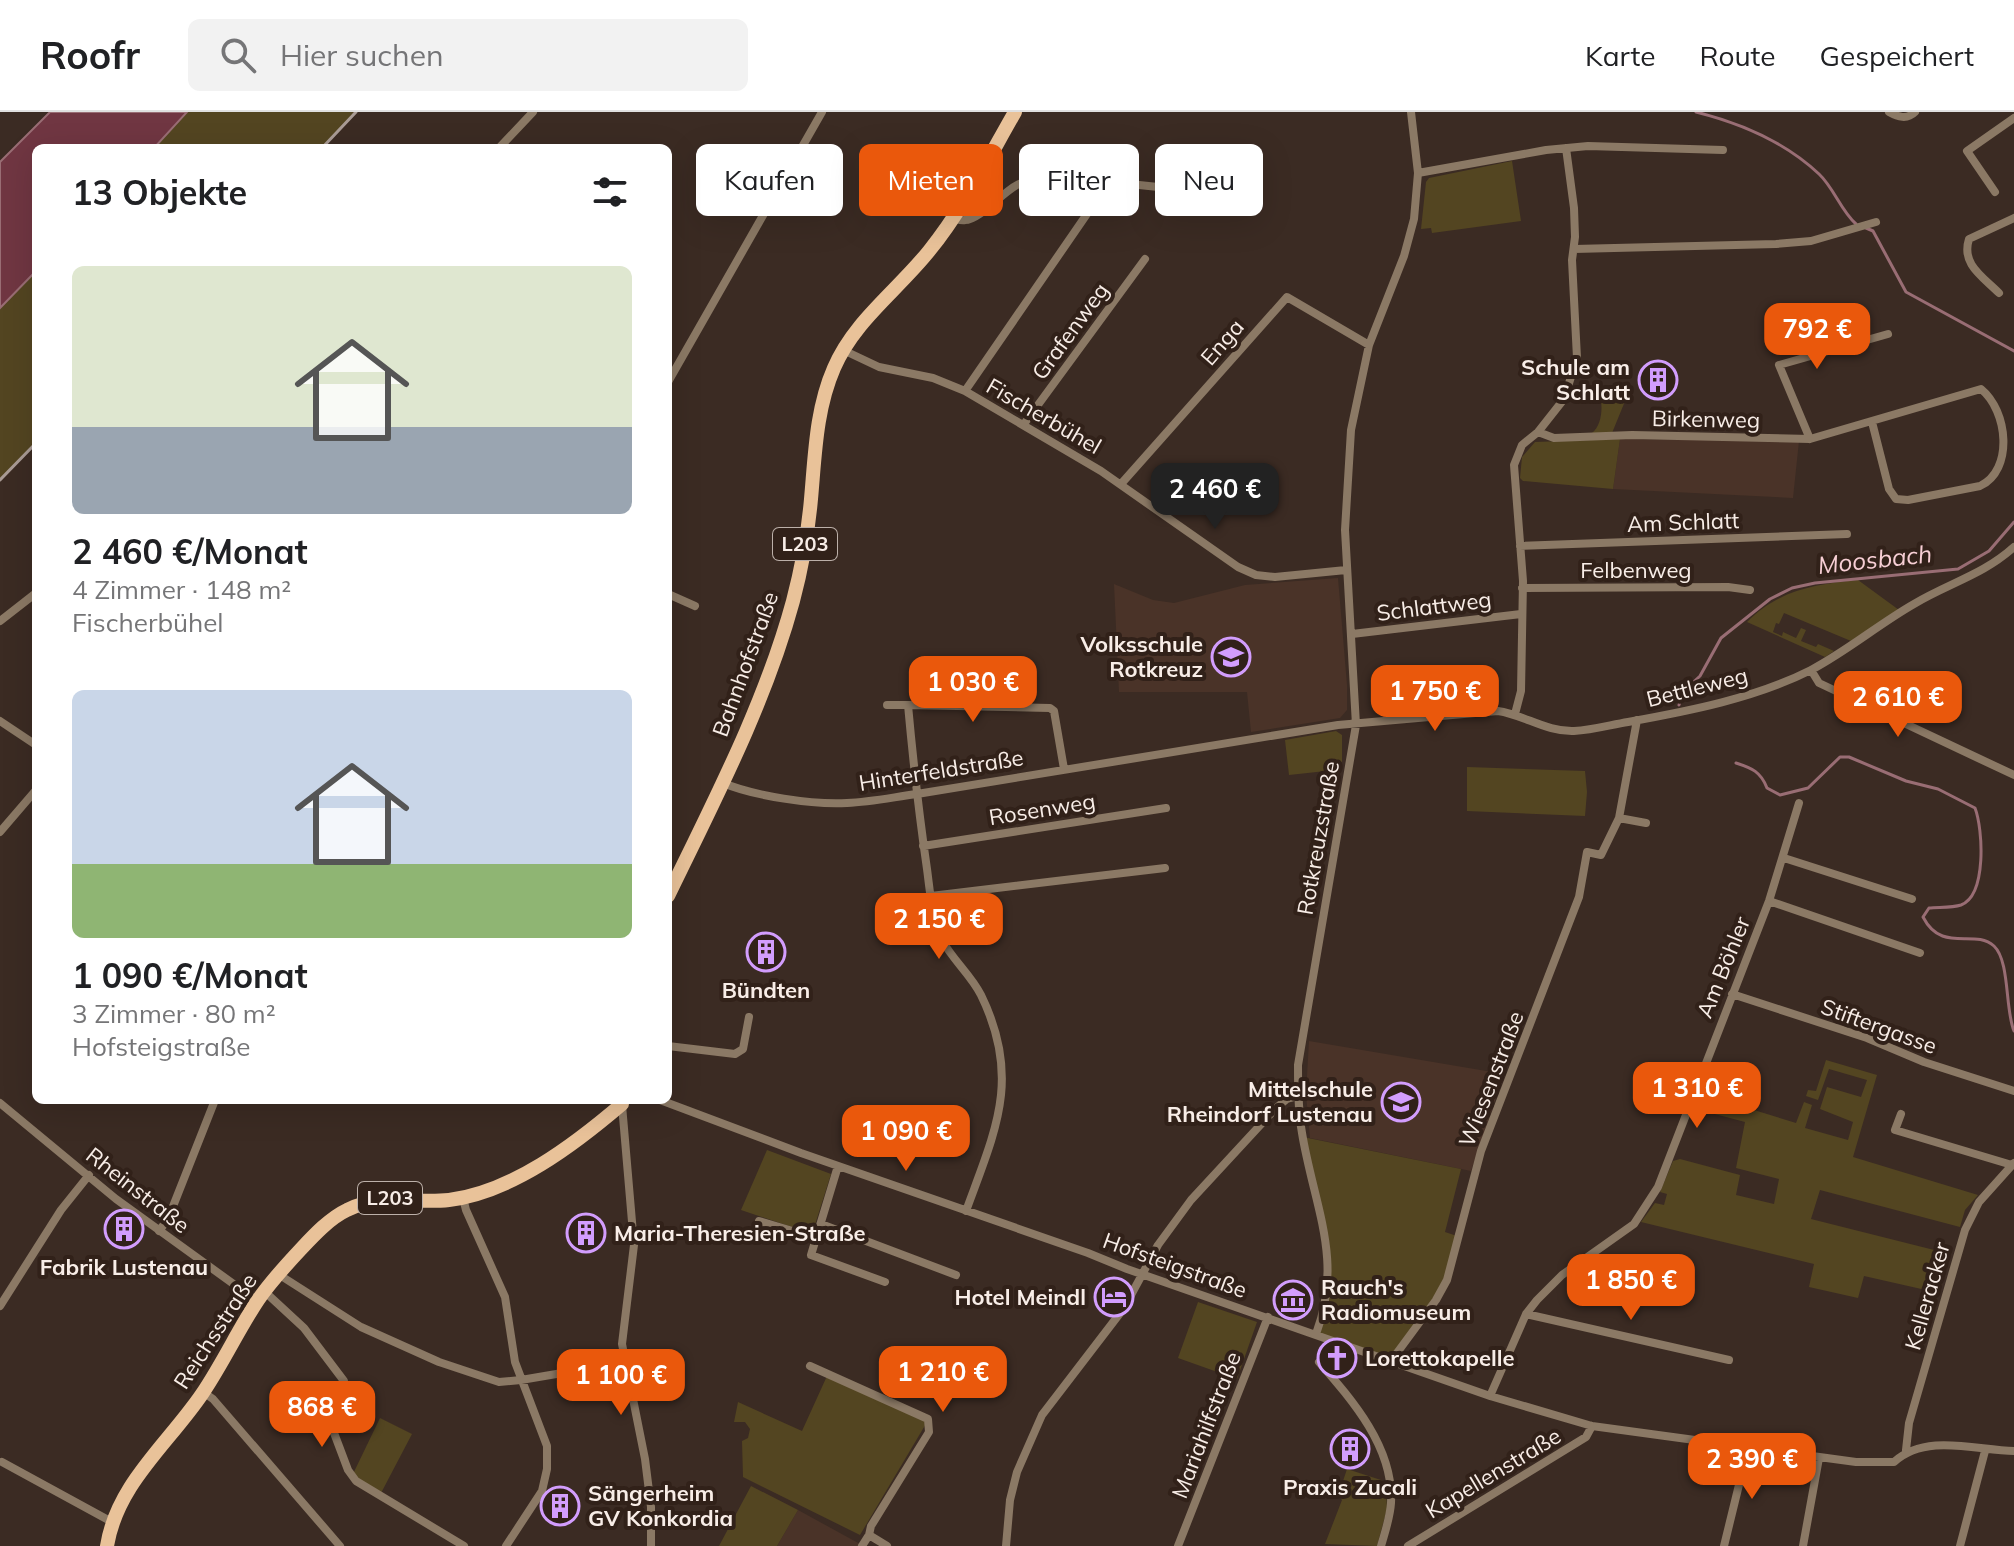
<!DOCTYPE html>
<html lang="de">
<head>
<meta charset="utf-8">
<style>
	body { margin:0; font-family:Mulish,sans-serif; background:#f2f2f2; color:#202124; height:100vh; display:flex; flex-direction:column; font-size:30px; white-space:nowrap }
	* { box-sizing:border-box; margin:0 }
	p { font-size:26px; color:#757577 }
	.icon { flex:none; width:44px; height:44px; fill:none; stroke:currentColor; stroke-width:2; stroke-linecap:round; stroke-linejoin:round }
	.map { position:relative; flex:1; overflow:hidden }
	.side { position:absolute; left:32px; top:32px; width:640px; height:960px; display:flex; flex-direction:column; background:#fff; border-radius:12px; box-shadow:0 8px 32px #0002 }
	.side>* { flex:none }
	.banner { position:absolute; left:696px; top:32px; width:760px; height:72px; display:flex; gap:16px }
	.price { position:absolute; translate:-50% -68px; padding:0 18px; border-radius:16px; background:#ea580c; color:#fff; font-size:26px; line-height:52px; filter:drop-shadow(0 2px 4px #0008) }
	.price::after { content:''; position:absolute; left:50%; top:48px; width:24px; height:18px; margin-left:-12px; background:inherit; clip-path:polygon(0 0,100% 0,50% 100%) }
	.price.active { background:#222; color:#fff }
	ul { padding:0; list-style:none }
	li { display:grid; align-content:center; gap:16px; height:424px; padding:0 40px }
	li span { display:grid; place-items:center; height:248px; border-radius:12px; color:#555 }
	li>.icon { margin-inline-start:auto }
	span .icon { width:144px; height:144px; fill:#fffc; stroke-width:1 }
	li b { font-size:34px }
	h2 { display:flex; justify-content:space-between; align-items:center; height:96px; padding:0 40px; font-size:34px }
	.chip { padding:0 28px; border-radius:12px; background:#fff; box-shadow:0 8px 32px #0002; font-size:28px; line-height:72px }
	.chip.active { background:#ea580c; color:#fff }
	header { display:flex; align-items:center; gap:48px; box-sizing:border-box; height:112px; padding:0 40px; background:#fff; border-bottom:2px solid #e0e0e0 }
	header strong { font-size:38px }
	nav { display:flex; gap:44px; margin-inline-start:auto; font-size:28px }
	.search { width:560px; height:72px; background:#f2f2f2; display:flex; align-items:center; gap:20px; box-sizing:border-box; padding:0 28px; border-radius:12px; color:#757577; font-size:30px }
	.map>svg:first-child { display:block }
</style>
</head>
<body>
<header>
<strong>Roofr</strong>
<div class="search"><svg class="icon" aria-label="search" viewBox="0 0 24 24"><circle cx="10" cy="10" r="6"/><path d="M15 15l6 6"/></svg>Hier suchen</div>
<nav><a>Karte</a><a>Route</a><a>Gespeichert</a></nav>
</header>
<div class="map">
<svg width="2014" height="1434" viewBox="0 0 2014 1434">
	<rect width="100%" height="100%" fill="#3b2b23"/>
	<path fill="#4a3328" d="M1620,327L1799,329L1793,386L1613,377Z
		M1338,466L1347,573V598L1340,606L1251,620L1247,580H1119L1114,472L1153,488L1174,491L1245,473Z
		M1309,929L1504,962L1471,1059L1310,1026L1306,982Z
		M798,1398L860,1432L859,1434H777Z"/>
	<path fill="#534521" d="M188,0H355L321,36H154Z
		M1512,49L1521,109L1432,121L1431,116L1421,117L1426,70L1429,66Z
		M36,159V331L0,368V196Z
		M1630,277L1612,321H1592C1602,313 1603,295 1600,284Z
		M1620,327L1613,377L1523,369L1520,366L1522,345L1535,330Z
		M1858,468L1899,498L1851,529L1784,501L1779,512L1776,511L1773,520L1782,524L1783,520L1796,526L1801,516L1806,518L1801,529L1816,535L1818,532L1834,539L1825,545L1747,510C1778,478 1816,472 1858,468Z
		M1336,619L1342,623V650H1337L1335,658L1289,663L1285,628Z
		M1467,655L1585,659L1587,680L1585,704L1467,699Z
		M1826,948L1877,963L1853,1045L1978,1083L1965,1098L1960,1115L1820,1078L1811,1107L1950,1142L1939,1181L1864,1164L1858,1186L1809,1175L1814,1152L1641,1110L1655,1091L1664,1093L1667,1082L1660,1080L1673,1049L1680,1047L1740,1063L1736,1083L1774,1092L1779,1067L1736,1056L1745,1010L1692,996L1698,981L1745,996L1750,980L1758,983L1754,998L1796,1011L1804,990L1812,993L1805,1016L1848,1028L1853,1010L1820,997L1827,975L1861,985L1867,968L1829,957L1818,988L1806,984L1808,978L1816,979Z
		M1303,1025L1461,1057L1445,1120L1460,1125L1444,1173L1391,1249L1316,1222L1328,1149Z
		M767,1038L831,1062L813,1119L810,1121L741,1098Z
		M1198,1190L1257,1210L1237,1267L1178,1246Z
		M827,1264L927,1310L860,1423L743,1365L742,1329L748,1326L750,1317L745,1310H734L738,1290L802,1319Z
		M380,1306L412,1322L380,1383L352,1364Z
		M1347,1357L1381,1368L1386,1373L1387,1397L1377,1434L1325,1432L1342,1388L1338,1384Z
		M751,1374L798,1398L777,1434H719Z"/>
	<path fill="#703642" stroke="#996d74" stroke-width="2" d="M50,0H187L154,36H36V159L0,196V50Z"/>
	<g fill="none" stroke-linecap="round" stroke-linejoin="round">
		<path stroke="#996d74" stroke-width="3" d="M1696,0C1740,11 1785,30 1819,62C1834,76 1841,99 1856,112
			M1866,116L1873,119L1906,180L2014,239
			M1679,593L1682,581L1700,564L1721,526L1770,487L1792,476L1815,471L1958,457L1989,439L2014,410
			M1736,651C1752,656 1761,660 1767,676L1780,683L1808,676L1840,645H1849L1906,669L1938,677L1975,696C1983,717 1987,783 1961,793C1952,796 1938,795 1929,796L1923,805C1942,842 1974,816 1994,834C2010,849 2005,898 2014,919"/>
		<path stroke="#8b7965" stroke-width="8" d="M1889,0C1898,5 1907,8 1915,0
			M499,36L533,0
			M1418,61L1546,38L1588,34L1723,38
			M1995,80L1967,39L2014,6
			M953,106C957,107 961,109 965,108C979,108 1003,80 1017,73C1029,67 1041,65 1054,64L1177,77
			M1574,137L1776,132L1811,129L1876,110
			M1999,181C1982,164 1961,152 1969,127L2014,106
			M843,238L879,255L933,266L965,279L1101,359L1238,455L1256,463L1275,465L1346,458
			M668,270L822,0
			M965,279L1109,70
			M1024,312L1145,147
			M1538,320L1554,326L1632,323L1810,327L1981,277C2008,299 2014,358 1980,374L1908,388L1896,387L1889,377L1872,310
			M1810,327L1779,253L1888,222
			M1121,372L1287,185L1369,233
			M1520,434L1847,422
			M1522,476L1728,475L1750,478
			M668,482L695,494
			M0,509L36,481
			M1352,522L1521,502
			M1811,558L1819,571L2014,663
			M887,593H908
			M1515,602L1521,579L1523,469L1514,353L1522,333L1538,320L1564,287L1577,246L1572,148L1575,125L1574,96L1566,36
			M1637,608L1619,706L1646,711
			M0,609L36,633
			M723,671C754,684 813,693 847,691C871,690 894,685 917,682L1338,613L1498,599C1525,603 1546,620 1574,619C1593,618 1610,613 1628,610C1689,599 1756,586 1811,558C1847,539 1879,512 1914,492C1949,471 1983,463 2014,435
			M0,720L36,678
			M923,734L1166,696
			M1784,746L1912,787
			M931,784L1165,756
			M1769,789L1920,841
			M1732,882L1867,926L1924,950L2014,979
			M668,934L735,942L743,937L749,905
			M660,988L801,1041L1088,1141L1127,1157L1490,1284L1592,1314L1856,1350H1894C1926,1321 1975,1338 2014,1339
			M0,991L116,1087L257,1189
			M622,993L634,1133L622,1232L645,1347L651,1395V1434
			M1901,1002L1895,1018L2012,1053
			M838,1054L811,1143L885,1170
			M463,1086L466,1098L505,1185L515,1250L547,1334V1357L542,1379L506,1434
			M966,1099C995,1019 1022,967 981,883C971,863 952,847 942,828C932,808 930,779 927,757C919,702 913,648 908,593L1050,596L1054,599L1064,657
			M759,1109L816,1126
			M821,1112L956,1163
			M159,1119L168,1107L215,988
			M278,1162L361,1215L439,1250L499,1270L521,1268L574,1259L626,1258
			M264,1179L304,1216L344,1269C343,1283 330,1291 328,1305L348,1358L356,1369L464,1434
			M0,1194L61,1098L89,1063
			M1526,1202L1729,1248
			M1316,1222C1344,1148 1314,1094 1302,1021C1298,998 1298,976 1298,953L1356,613L1345,418L1351,318L1369,233L1404,144L1414,107L1418,61L1411,0
			M1391,1249L1436,1188L1447,1168L1481,1039L1579,785L1587,740L1601,743L1619,706
			M1319,1250C1353,1289 1394,1336 1391,1391C1390,1406 1385,1420 1381,1434
			M810,1254L928,1307L929,1320L871,1414L869,1423L862,1434
			M203,1280L213,1287L340,1434
			M1490,1284L1526,1202L1537,1188L1562,1163L1634,1112L1658,1075L1769,789L1799,691
			M1906,1338L1909,1311L1965,1118L1979,1090L2014,1051
			M2,1350L112,1410
			M869,1423L887,1434
			M1006,1434L1010,1388L1017,1360L1042,1303L1124,1196L1158,1133L1191,1088L1276,996L1287,987L1298,984
			M1178,1434L1268,1205
			M1408,1434L1586,1325L1592,1314
			M1724,1434L1748,1336
			M1803,1434L1819,1346
			M1960,1434L1985,1339"/>
		<path stroke="#e9c299" stroke-width="14" d="M668,784C714,689 765,592 793,489C802,455 808,421 811,387C815,343 816,297 834,256C854,209 897,179 929,139C963,97 988,47 1015,0
			M107,1434C117,1372 168,1332 202,1282C223,1251 238,1218 258,1188C271,1169 286,1153 301,1137C314,1123 330,1106 347,1098C381,1081 414,1092 449,1088C512,1080 574,1033 622,992V988"/>
		<path stroke="#a99b95" stroke-width="3" d="M322,36L356,0
			M0,368L36,331"/>
	</g>
	<defs>
		<g id="building-ring" transform="scale(2)"><circle r="9.5" fill="#312119" stroke="#d29dfd" stroke-width="1.5"/><path d="M-4-6H4V6H1V3H-1V6H-4ZM-2.5-4.3h1.7v1.8h-1.7ZM.8-4.3h1.7v1.8H.8ZM-2.5-1h1.7V.8h-1.7ZM.8-1h1.7V.8H.8Z" fill="#d29dfd"/></g>
		<g id="school-ring" transform="scale(2)"><circle r="9.5" fill="#312119" stroke="#d29dfd" stroke-width="1.5"/><path d="M0-5L7-2L0 1L-7-2ZM-4 1L0 2.5L4 1V4Q0 6-4 4Z" fill="#d29dfd"/></g>
		<g id="hotel-ring" transform="scale(2)"><circle r="9.5" fill="#312119" stroke="#d29dfd" stroke-width="1.5"/><path d="M-6-4.5h1.5V1H6V5H4.5V3h-9V5H-6ZM-4 0a1.8 1.8 0 1 1 3.6 0ZM.5 0V-2.5h3Q6-2.5 6 0Z" fill="#d29dfd"/></g>
		<g id="museum-ring" transform="scale(2)"><circle r="9.5" fill="#312119" stroke="#d29dfd" stroke-width="1.5"/><path d="M0-6L6-3V-2H-6V-3ZM-5-1h2V3h-2ZM-1-1h2V3h-2ZM3-1h2V3H3ZM-6 4H6V6H-6Z" fill="#d29dfd"/></g>
		<g id="church-ring" transform="scale(2)"><circle r="9.5" fill="#312119" stroke="#d29dfd" stroke-width="1.5"/><path d="M-1.2-6h2.4v3.5h3.3v2.4h-3.3V6h-2.4V-.1h-3.3v-2.4h3.3Z" fill="#d29dfd"/></g>
	</defs>
	<g fill-rule="evenodd">
		<use href="#building-ring" x="1658" y="268"/>
		<use href="#school-ring" x="1231" y="545"/>
		<use href="#building-ring" x="766" y="840"/>
		<use href="#school-ring" x="1401" y="990"/>
		<use href="#building-ring" x="124" y="1117"/>
		<use href="#building-ring" x="586" y="1121"/>
		<use href="#hotel-ring" x="1114" y="1185"/>
		<use href="#museum-ring" x="1293" y="1188"/>
		<use href="#church-ring" x="1337" y="1246"/>
		<use href="#building-ring" x="1350" y="1337"/>
		<use href="#building-ring" x="560" y="1394"/>
	</g>
	<g text-anchor="middle" stroke-width="8" stroke-linejoin="round" paint-order="stroke">
		<g fill="#312119" stroke="#bcb0a9" stroke-width="2">
			<rect x="773" y="416" width="64" height="32" rx="6"/>
			<rect x="358" y="1070" width="64" height="32" rx="6"/>
		</g>
		<g font-size="20" font-weight="bold" fill="#f8ede7">
			<text x="805" y="439">L203</text>
			<text x="390" y="1093">L203</text>
		</g>
		<g font-size="22" fill="#f8ede7" stroke="#312119">
			<text transform="translate(1070 219) rotate(-54)" y="8">Grafenweg</text>
			<text transform="translate(1222 230) rotate(-49)" y="8">Enga</text>
			<text transform="translate(1044 304) rotate(30)" y="8">Fischerbühel</text>
			<text transform="translate(1706 307) rotate(1)" y="8">Birkenweg</text>
			<text transform="translate(1683 410) rotate(-2)" y="8">Am Schlatt</text>
			<text x="1636" y="466">Felbenweg</text>
			<text transform="translate(1434 494) rotate(-7)" y="8">Schlattweg</text>
			<text transform="translate(745 552) rotate(-70)" y="8">Bahnhofstraße</text>
			<text transform="translate(1697 575) rotate(-14)" y="8">Bettleweg</text>
			<text transform="translate(941 658) rotate(-9)" y="8">Hinterfeldstraße</text>
			<text transform="translate(1042 697) rotate(-9)" y="8">Rosenweg</text>
			<text transform="translate(1318 726) rotate(-80)" y="8">Rotkreuzstraße</text>
			<text transform="translate(1723 855) rotate(-68)" y="8">Am Böhler</text>
			<text transform="translate(1879 914) rotate(20)" y="8">Stiftergasse</text>
			<text transform="translate(1491 967) rotate(-69)" y="8">Wiesenstraße</text>
			<text transform="translate(138 1078) rotate(38)" y="8">Rheinstraße</text>
			<text transform="translate(1175 1153) rotate(20)" y="8">Hofsteigstraße</text>
			<text transform="translate(1927 1184) rotate(-74)" y="8">Kelleracker</text>
			<text transform="translate(215 1219) rotate(-57)" y="8">Reichsstraße</text>
			<text transform="translate(1206 1313) rotate(-69)" y="8">Mariahilfstraße</text>
			<text transform="translate(1493 1361) rotate(-31)" y="8">Kapellenstraße</text>
		</g>
		<g font-size="22" font-weight="bold" fill="#f8ede7" stroke="#312119" text-anchor="end">
			<text x="1630" y="263">Schule am<tspan x="1630" dy="25">Schlatt</tspan></text>
			<text x="1203" y="540">Volksschule<tspan x="1203" dy="25">Rotkreuz</tspan></text>
			<text x="766" y="886" text-anchor="middle">Bündten</text>
			<text x="1373" y="985">Mittelschule<tspan x="1373" dy="25">Rheindorf Lustenau</tspan></text>
			<text x="614" y="1129" text-anchor="start">Maria-Theresien-Straße</text>
			<text x="124" y="1163" text-anchor="middle">Fabrik Lustenau</text>
			<text x="1321" y="1183" text-anchor="start">Rauch's<tspan x="1321" dy="25">Radiomuseum</tspan></text>
			<text x="1086" y="1193">Hotel Meindl</text>
			<text x="1365" y="1254" text-anchor="start">Lorettokapelle</text>
			<text x="1350" y="1383" text-anchor="middle">Praxis Zucali</text>
			<text x="588" y="1389" text-anchor="start">Sängerheim<tspan x="588" dy="25">GV Konkordia</tspan></text>
		</g>
		<g font-size="24" font-style="italic" fill="#f7cfd5" stroke="#312119">
			<text transform="translate(1875 448) rotate(-6)" y="8">Moosbach</text>
		</g>
	</g>
</svg>
<b class="price" style="left:1817px;top:259px">792 €</b>
<b class="price active" style="left:1215px;top:419px">2 460 €</b>
<b class="price" style="left:973px;top:612px">1 030 €</b>
<b class="price" style="left:1435px;top:621px">1 750 €</b>
<b class="price" style="left:1898px;top:627px">2 610 €</b>
<b class="price" style="left:939px;top:849px">2 150 €</b>
<b class="price" style="left:1697px;top:1018px">1 310 €</b>
<b class="price" style="left:906px;top:1061px">1 090 €</b>
<b class="price" style="left:1631px;top:1210px">1 850 €</b>
<b class="price" style="left:943px;top:1302px">1 210 €</b>
<b class="price" style="left:621px;top:1305px">1 100 €</b>
<b class="price" style="left:322px;top:1337px">868 €</b>
<b class="price" style="left:1752px;top:1389px">2 390 €</b>
<div class="banner">
<a class="chip">Kaufen</a>
<a class="chip active">Mieten</a>
<a class="chip">Filter</a>
<a class="chip">Neu</a>
</div>
<section class="side">
<h2>13 Objekte<svg class="icon" aria-label="filters" viewBox="0 0 24 24"><path d="M4 7h16M4 17h16"/><circle cx="9" cy="7" r="2"/><circle cx="15" cy="17" r="2"/></svg></h2>
<ul>
<li><span style="background:linear-gradient(#dfe7d0 65%,#9aa5b1 0)"><svg class="icon" aria-label="home" viewBox="0 0 24 24"><path d="M3 11l9-7 9 7M6 9v11h12V9"/></svg></span><div><b>2 460 €/Monat</b><p>4 Zimmer · 148 m²</p><p>Fischerbühel</p></div></li>
<li><span style="background:linear-gradient(#c9d6e8 70%,#8fb573 0)"><svg class="icon" aria-label="home" viewBox="0 0 24 24"><path d="M3 11l9-7 9 7M6 9v11h12V9"/></svg></span><div><b>1 090 €/Monat</b><p>3 Zimmer · 80 m²</p><p>Hofsteigstraße</p></div></li>
</ul>
</section>
</div>
</body>
</html>
